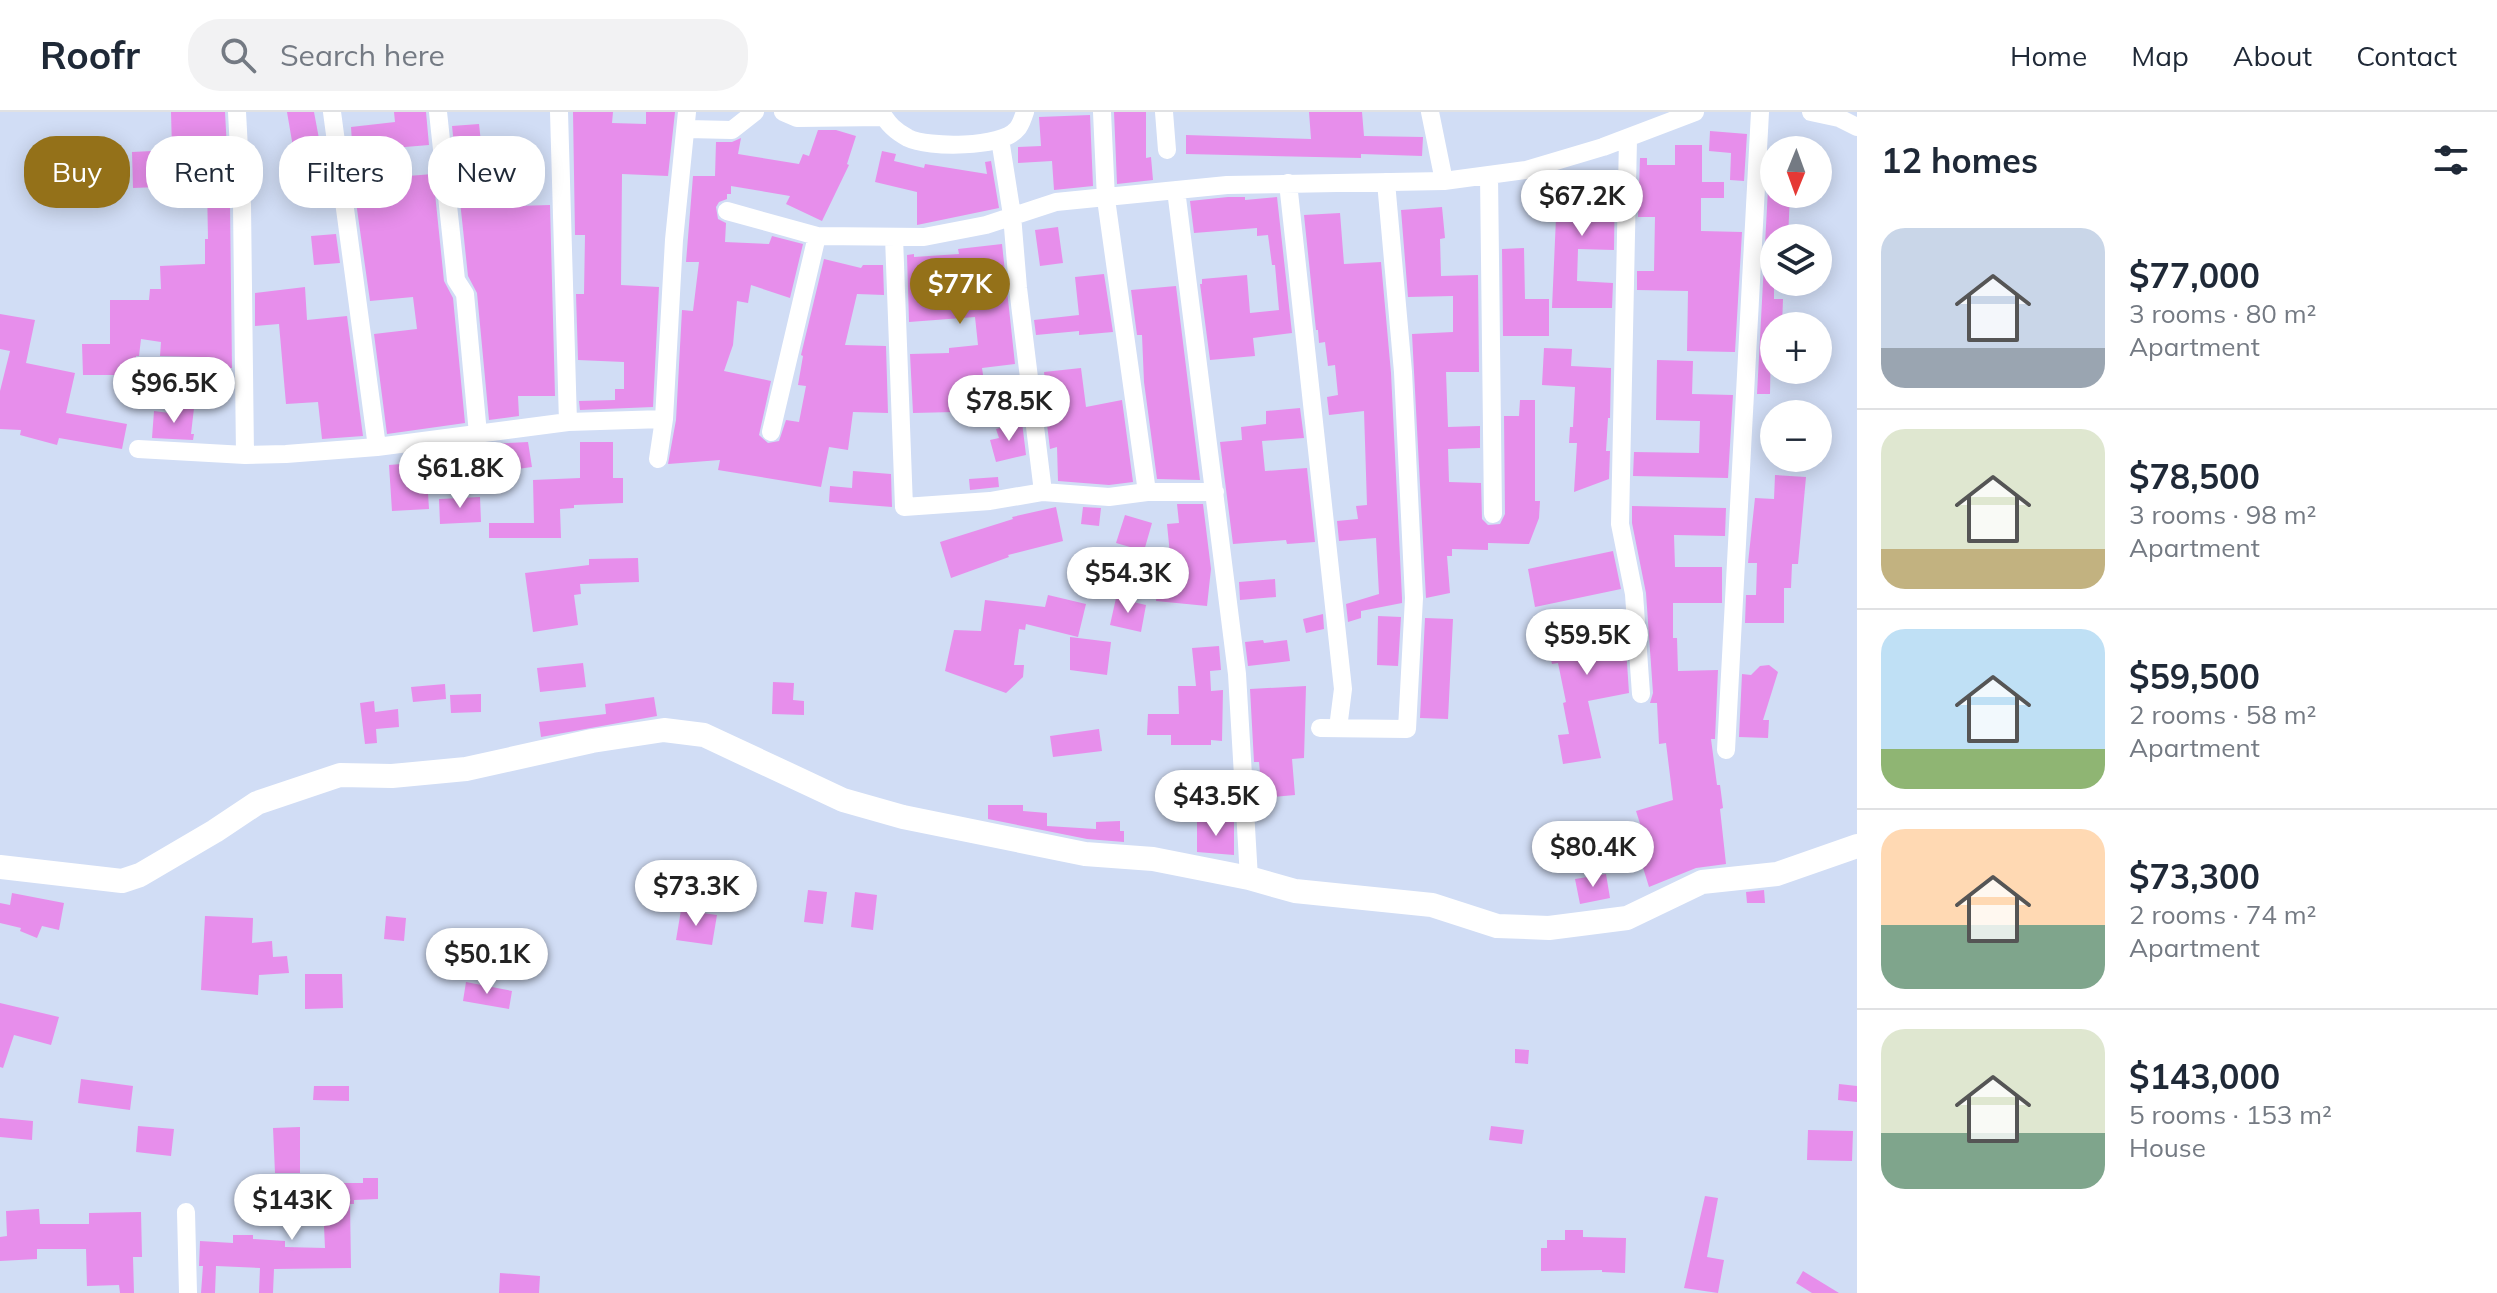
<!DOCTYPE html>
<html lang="en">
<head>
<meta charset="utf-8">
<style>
	body { margin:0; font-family:Mulish,sans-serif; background:#f2f2f3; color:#1f2937; height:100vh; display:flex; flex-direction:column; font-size:30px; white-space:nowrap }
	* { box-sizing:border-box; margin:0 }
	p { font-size:26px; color:#747a83 }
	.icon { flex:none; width:44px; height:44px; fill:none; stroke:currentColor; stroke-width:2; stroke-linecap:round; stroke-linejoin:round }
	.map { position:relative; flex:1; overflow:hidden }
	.panel { display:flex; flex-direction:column; background:#fff; width:640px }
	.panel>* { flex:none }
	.guide { position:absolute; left:24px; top:24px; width:760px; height:72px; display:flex; gap:16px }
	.needle { width:52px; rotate:181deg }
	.buttons { position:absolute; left:1760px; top:24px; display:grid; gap:16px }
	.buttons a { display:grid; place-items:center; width:72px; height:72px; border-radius:50%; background:#fff; box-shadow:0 4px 20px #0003; font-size:40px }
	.price { position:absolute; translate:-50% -68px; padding:0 18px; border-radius:28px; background:#fff; color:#222; font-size:26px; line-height:52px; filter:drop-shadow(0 2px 4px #0008) }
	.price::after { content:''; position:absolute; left:50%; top:48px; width:24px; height:18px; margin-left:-12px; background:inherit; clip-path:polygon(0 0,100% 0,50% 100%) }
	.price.current { background:#947119; color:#fff }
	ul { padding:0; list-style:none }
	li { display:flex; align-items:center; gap:24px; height:200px; padding:0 24px }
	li+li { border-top:2px solid #e0e1e3 }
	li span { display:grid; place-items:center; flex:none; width:224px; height:160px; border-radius:24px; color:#555 }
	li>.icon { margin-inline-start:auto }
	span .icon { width:96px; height:96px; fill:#fffc; stroke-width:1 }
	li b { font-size:34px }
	h2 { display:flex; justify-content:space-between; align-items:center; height:96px; padding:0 24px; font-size:34px }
	.tag { padding:0 28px; border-radius:32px; background:#fff; box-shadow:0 4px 20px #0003; font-size:28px; line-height:72px }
	.tag.current { background:#947119; color:#fff }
	header { display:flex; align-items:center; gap:48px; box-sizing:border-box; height:112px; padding:0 40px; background:#fff; border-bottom:2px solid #e0e1e3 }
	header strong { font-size:38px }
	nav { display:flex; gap:44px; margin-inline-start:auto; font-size:28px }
	.search { width:560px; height:72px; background:#f2f2f3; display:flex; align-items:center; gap:20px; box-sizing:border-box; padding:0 28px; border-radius:32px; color:#747a83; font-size:30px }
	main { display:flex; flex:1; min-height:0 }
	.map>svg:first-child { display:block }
</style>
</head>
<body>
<header>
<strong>Roofr</strong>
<div class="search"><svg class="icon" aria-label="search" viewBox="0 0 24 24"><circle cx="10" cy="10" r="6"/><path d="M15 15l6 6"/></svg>Search here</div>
<nav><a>Home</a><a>Map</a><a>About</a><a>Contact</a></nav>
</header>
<main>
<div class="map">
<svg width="1857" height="1181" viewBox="0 0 1857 1181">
	<rect width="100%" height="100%" fill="#d1ddf5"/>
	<path fill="#e78eeb" d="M171,0H225L230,93L232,256L201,257L200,245L160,244L161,230L141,227L139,244H136V263H83L82,232H110V188H149L150,177H161L160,154L205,152V127H208L207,73L133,76L132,40L172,38Z
		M287,0H314L320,32H324L327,59L293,62L290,35H293Z
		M394,0H426L429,33L393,36L395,65L433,62L444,169L453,186L465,311L387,322L374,222L417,217L413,185L370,189L356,90L351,15L395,10Z
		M573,0H613L612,11L646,12V0H675L668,64L622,62L621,173L659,175L653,295L580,298L579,289L615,288V277H624V250L578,248L576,182H584L585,123H575Z
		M1114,0H1146V46L1151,45L1153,68L1117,72Z
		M1309,0H1362L1364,24L1423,25L1422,44L1361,42V46L1186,42V23L1311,27Z
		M1090,3L1093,74L1054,78L1052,49L1018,51V35L1041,34L1039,5Z
		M479,12L488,95L550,93L555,284H518L519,304L489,308L477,181L468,164L452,14Z
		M818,18H836L856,24L847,52L849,53L822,109L786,92L790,84L731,74V82H727V87L719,90L716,95L718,107L726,111L725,130L769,132L772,124L803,132L790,186L751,173L748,191L737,189L733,233L724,259L771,269L759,323L768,331L779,329L786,308L799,310L806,274L798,273L803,244L801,243L824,147L861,156L863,153H883L884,183L857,182L845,233L886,234L888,301L853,300L848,338L829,335L821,375L718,358L720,348L668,352L676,308L682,198L693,199L699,150H686L693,64H715L716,30H732L741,26L738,42L799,52L803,42L809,44Z
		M1710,19L1747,22L1744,69L1730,68L1731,41L1709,39Z
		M1675,33H1702V70H1724V86H1701V119L1742,120L1735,240L1687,239L1688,179L1637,178V159H1654L1655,105H1638L1640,46H1647V53H1675Z
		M882,39L896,42L894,49L924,56L925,52L987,62L985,50L991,49L999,96L917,113V80L875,70Z
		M1558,61H1592L1591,65H1615L1614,138L1578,137L1577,169L1613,171L1612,196H1552Z
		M1768,77H1774V82H1790L1788,126H1774V187H1783L1782,214H1774V226H1771L1770,282H1757Z
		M1228,85H1245V88L1277,85L1292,221L1253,226L1255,244L1210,248L1200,172H1202V167L1247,163L1250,201L1279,198L1275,153H1272L1268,123L1257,124V116L1194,121L1190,89Z
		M1442,95L1445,126L1440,127L1441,164L1478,163L1479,260H1446L1448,315L1480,314V336L1448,337L1449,370L1481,371L1482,407L1488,413L1500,412L1505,402L1504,304H1519L1520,288H1535V389H1540L1539,406L1529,432L1488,431V438L1452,437V444H1447L1450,481L1426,486L1412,222L1453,220V184L1408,185L1401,98Z
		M1340,101L1344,152L1381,150L1391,261L1402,486V491L1361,499V506L1348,510L1346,492L1379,482L1376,426L1339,429L1337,409L1358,407L1356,394L1367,393L1364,299L1329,303L1327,285L1338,283L1335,253L1328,254L1325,230L1319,231L1318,218H1316L1304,103Z
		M1058,115L1063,151L1040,154L1035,118Z
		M336,122L340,151L314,153L311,124Z
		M1002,132L1015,252L982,256L988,295L954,300L913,301L910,242L949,241V236L978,233L975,205L909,210L907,143L914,142V145L959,142L958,137Z
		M1524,136L1525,187H1549V224H1503L1502,137Z
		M1104,162L1113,220L1079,223V219L1036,223L1034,208L1079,203L1075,165Z
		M1176,174L1200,368L1157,367L1144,270L1142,223H1137L1131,178Z
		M305,175L307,208L347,204L363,324L322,327L318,290L286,292L279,212L255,214V181Z
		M0,202L35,208L26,251L75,261L66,301L127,312L122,337L59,326L57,333L20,323L21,318L0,317V279L10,239L0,237Z
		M1544,236L1572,237L1571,254L1611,256L1610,306H1608L1606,339H1610L1609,367L1574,380L1577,331H1569L1570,315H1573L1575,275L1542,273Z
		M1657,248L1693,249L1692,282L1733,283L1728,366L1633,364L1634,340L1699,341L1700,309L1656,308Z
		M1081,256L1086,295L1122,288L1133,370L1109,373L1058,369L1057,335L1050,337L1046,304L1049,303L1044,260Z
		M178,294L194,296L191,322H194L193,328L152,326L154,299L177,302Z
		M1300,296L1304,326L1262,329L1265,359L1307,356L1315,430L1287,432L1286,428L1233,432L1220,330L1242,328L1241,315L1266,312V299Z
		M1022,310L1026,343L996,350L990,328L999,326L996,317Z
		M528,330L532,355L494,360L490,332Z
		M580,330H613V366H623V391L574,393V396L560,397L561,426H489V411H534L533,368L580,366Z
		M426,350L429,397L392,399L389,353Z
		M853,359L891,362L892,395L829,390L830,374L852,376Z
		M1775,363L1806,365L1798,452H1792L1791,476H1784V511H1745L1746,483H1756L1757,451H1748L1755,386L1774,387Z
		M998,365L999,375L970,378L969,367Z
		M480,385L481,410L440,412L439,387Z
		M1177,392H1203L1211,457L1207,494L1156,489L1159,461L1172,463L1167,412L1179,411Z
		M1632,394L1726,396L1725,424L1674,423L1675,455H1722V491H1673V526H1677L1678,559L1718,558L1715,627H1711L1717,673H1720L1723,696L1720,697L1726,752L1696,756L1649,775L1641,749L1651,746L1636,699L1673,688L1666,631L1659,632L1657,591H1650L1653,581L1646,481L1632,411Z
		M1056,395L1063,429L1008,443L1009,445L951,466L940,430L1013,407L1012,405Z
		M1083,395L1101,396L1099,414L1081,412Z
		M1125,403L1152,411L1144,439L1116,431Z
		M1613,439L1621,477L1535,495L1528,457Z
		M638,446L639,470L580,472L581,482L574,483L578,513L533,520L525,461L589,453V447Z
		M1275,467L1276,485L1240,488L1239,470Z
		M1048,483L1086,492L1078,525L1026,512L1025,518L1019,517L1014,553H1024L1023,565L1006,581L945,559L954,518L981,519L985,488L1045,495Z
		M1116,486L1146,493L1141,520L1110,513Z
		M1323,502L1324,517L1306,521L1303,507Z
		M1378,504L1401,505L1398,554L1377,553Z
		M1624,505L1629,581L1588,589L1601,646L1563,652L1558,623L1569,622L1563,591L1566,590L1558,551L1552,552L1543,514Z
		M1425,506L1453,507L1448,607L1420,606Z
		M1070,525L1111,530L1107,563L1070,558Z
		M1263,528L1264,531L1287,528L1290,549L1248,554L1245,530Z
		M1219,534L1221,558L1210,559L1211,579L1223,578L1222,629L1211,628V633H1171V623H1147L1148,602H1179L1178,574H1196L1192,536Z
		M583,551L586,575L540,580L537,556Z
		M1769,553L1778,560L1763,608H1769L1768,626L1739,625L1742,562L1751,563L1760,554Z
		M773,570L794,571L793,588L804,589V603L772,602Z
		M445,572L446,587L413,590L411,575Z
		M1306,574L1304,646L1292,647L1295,683L1262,686L1259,650H1254L1250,577Z
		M481,582V600L451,601L450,583Z
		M654,585L657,604L541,625L539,610L606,602L605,592Z
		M374,589L375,600L398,597L399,615L376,617L377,631L365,632L360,591Z
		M1099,617L1102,639L1053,645L1050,624Z
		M988,693H1023V699L1047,701V714L1096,717V710L1120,709V719H1124V730L1087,727L988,707Z
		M1197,710H1234V743L1197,740Z
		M1606,762L1610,786L1580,792L1575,767Z
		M808,778L827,780L823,812L804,810Z
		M1764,778L1765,791H1747L1746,780Z
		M855,780L877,783L873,818L851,815Z
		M12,781L64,791L59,818L42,814L37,826L20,819L21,816L0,811V791L10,793Z
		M681,798L717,803L712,833L676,828Z
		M205,804L253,806L252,831L272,829L273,845L287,844L289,861L259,863L258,883L201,878Z
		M386,804L406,806L404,829L384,827Z
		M305,862H342L343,896L305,897Z
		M466,870L512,879L509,897L463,889Z
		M0,891L59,905L51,933L14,923L3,956L0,955Z
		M1515,937L1529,938L1528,952L1515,951Z
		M81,967L133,974L130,998L78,991Z
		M1839,972L1857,974V990L1838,988Z
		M314,974H349V989L313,988Z
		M0,1006L33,1009L32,1028L0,1025Z
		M138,1014L174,1017L171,1044L136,1040Z
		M1491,1014L1524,1018L1522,1032L1489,1028Z
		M300,1015V1061H275L273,1016Z
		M1808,1018L1853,1019L1852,1049L1807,1048Z
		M363,1066H378V1087L354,1088V1092H350L351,1156L274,1157L273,1181H259L260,1156L216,1154L215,1181H201L203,1154H199L200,1129L233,1131V1123H253V1127L285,1129V1135L325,1136L322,1071H363Z
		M1705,1084L1718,1086L1707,1145L1724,1148L1718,1181L1684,1176Z
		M39,1097L40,1112H89V1101L141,1100L142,1145H133L134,1181H120L119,1173L87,1174L86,1137H37V1147L0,1149V1125L7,1124L6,1099Z
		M1565,1118H1583V1125L1626,1126L1625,1161L1602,1160V1158L1541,1159V1136H1547V1128H1565Z
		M1803,1159L1839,1181H1812L1796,1171Z
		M500,1161L540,1164L539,1181H499Z"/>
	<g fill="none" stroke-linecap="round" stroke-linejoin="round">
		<path stroke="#fff" stroke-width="18" d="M237,0L242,93L245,343
			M332,0L377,335
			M438,0L456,168L465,182L478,322
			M559,0L568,310
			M783,0L797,6L884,5
			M881,0C888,12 895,19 908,26C928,36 1002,36 1017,17C1021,13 1023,5 1025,0
			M1102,0L1106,87L1147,380
			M1164,0L1167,38
			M1430,0L1444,69
			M1811,0L1839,6L1857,15
			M687,17L732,18L755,0
			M1000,27L1012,103L1018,176L1043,380
			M1628,27L1620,412L1634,482L1641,582
			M1489,63L1493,402
			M1288,71L1343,577L1338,616
			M1176,78L1237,562L1249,766
			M727,99L817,124L924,125L986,113L1056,90L1227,73L1444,69L1526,58L1603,35L1695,0
			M894,125L904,395L990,389L1043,380L1109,385L1147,380H1215
			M771,320L817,124
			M138,337L245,343L286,342L377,335L568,310L664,307
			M658,347L664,307L674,128L687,0
			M1320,616L1407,617L1414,486L1403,260L1386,70
			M1726,638L1760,0
			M186,1100L188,1181"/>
		<path stroke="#fff" stroke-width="24" d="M0,755L122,769L140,763L215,719L257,691L340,663L392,664L466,657L592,629L664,618L704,623L843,688L903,705L1085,742L1153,747L1249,766L1295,779L1432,793L1497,814L1549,816L1627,806L1702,770L1777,762L1857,734"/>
	</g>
</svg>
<div class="buttons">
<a><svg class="needle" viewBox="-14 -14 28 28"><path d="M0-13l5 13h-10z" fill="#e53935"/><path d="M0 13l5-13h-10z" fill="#747a83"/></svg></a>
<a><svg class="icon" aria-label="layers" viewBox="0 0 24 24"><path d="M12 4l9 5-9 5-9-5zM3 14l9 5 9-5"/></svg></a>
<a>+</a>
<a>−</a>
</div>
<b class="price" style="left:1582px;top:126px">$67.2K</b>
<b class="price current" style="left:960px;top:214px">$77K</b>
<b class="price" style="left:174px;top:313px">$96.5K</b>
<b class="price" style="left:1009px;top:331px">$78.5K</b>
<b class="price" style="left:460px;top:398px">$61.8K</b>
<b class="price" style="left:1128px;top:503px">$54.3K</b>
<b class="price" style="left:1587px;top:565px">$59.5K</b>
<b class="price" style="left:1216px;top:726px">$43.5K</b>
<b class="price" style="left:1593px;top:777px">$80.4K</b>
<b class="price" style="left:696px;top:816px">$73.3K</b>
<b class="price" style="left:487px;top:884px">$50.1K</b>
<b class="price" style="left:292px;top:1130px">$143K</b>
<div class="guide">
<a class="tag current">Buy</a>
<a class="tag">Rent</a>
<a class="tag">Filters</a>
<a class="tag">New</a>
</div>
</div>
<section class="panel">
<h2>12 homes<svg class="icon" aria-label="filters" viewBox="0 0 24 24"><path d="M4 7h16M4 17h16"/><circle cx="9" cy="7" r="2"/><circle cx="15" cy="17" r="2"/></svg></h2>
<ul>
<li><span style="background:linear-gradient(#c9d6e8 75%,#9aa5b1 0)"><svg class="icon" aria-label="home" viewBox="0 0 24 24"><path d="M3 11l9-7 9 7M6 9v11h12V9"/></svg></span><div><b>$77,000</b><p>3 rooms · 80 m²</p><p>Apartment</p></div></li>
<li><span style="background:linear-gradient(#dfe7d0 75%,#c2b280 0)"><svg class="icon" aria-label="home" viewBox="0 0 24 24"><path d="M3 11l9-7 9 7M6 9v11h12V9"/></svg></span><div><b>$78,500</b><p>3 rooms · 98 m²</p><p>Apartment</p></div></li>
<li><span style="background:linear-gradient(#bfe0f5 75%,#8fb573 0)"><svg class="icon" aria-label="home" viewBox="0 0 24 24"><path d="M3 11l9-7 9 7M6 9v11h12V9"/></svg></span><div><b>$59,500</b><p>2 rooms · 58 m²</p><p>Apartment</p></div></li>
<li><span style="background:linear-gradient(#ffd9b3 60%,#7fa58c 0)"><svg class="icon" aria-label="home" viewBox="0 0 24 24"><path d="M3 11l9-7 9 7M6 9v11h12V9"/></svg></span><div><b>$73,300</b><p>2 rooms · 74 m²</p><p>Apartment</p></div></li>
<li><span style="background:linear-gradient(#dfe7d0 65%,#7fa58c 0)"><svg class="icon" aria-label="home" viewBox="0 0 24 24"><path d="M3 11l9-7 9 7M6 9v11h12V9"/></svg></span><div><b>$143,000</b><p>5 rooms · 153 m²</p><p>House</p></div></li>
</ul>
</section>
</main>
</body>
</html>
